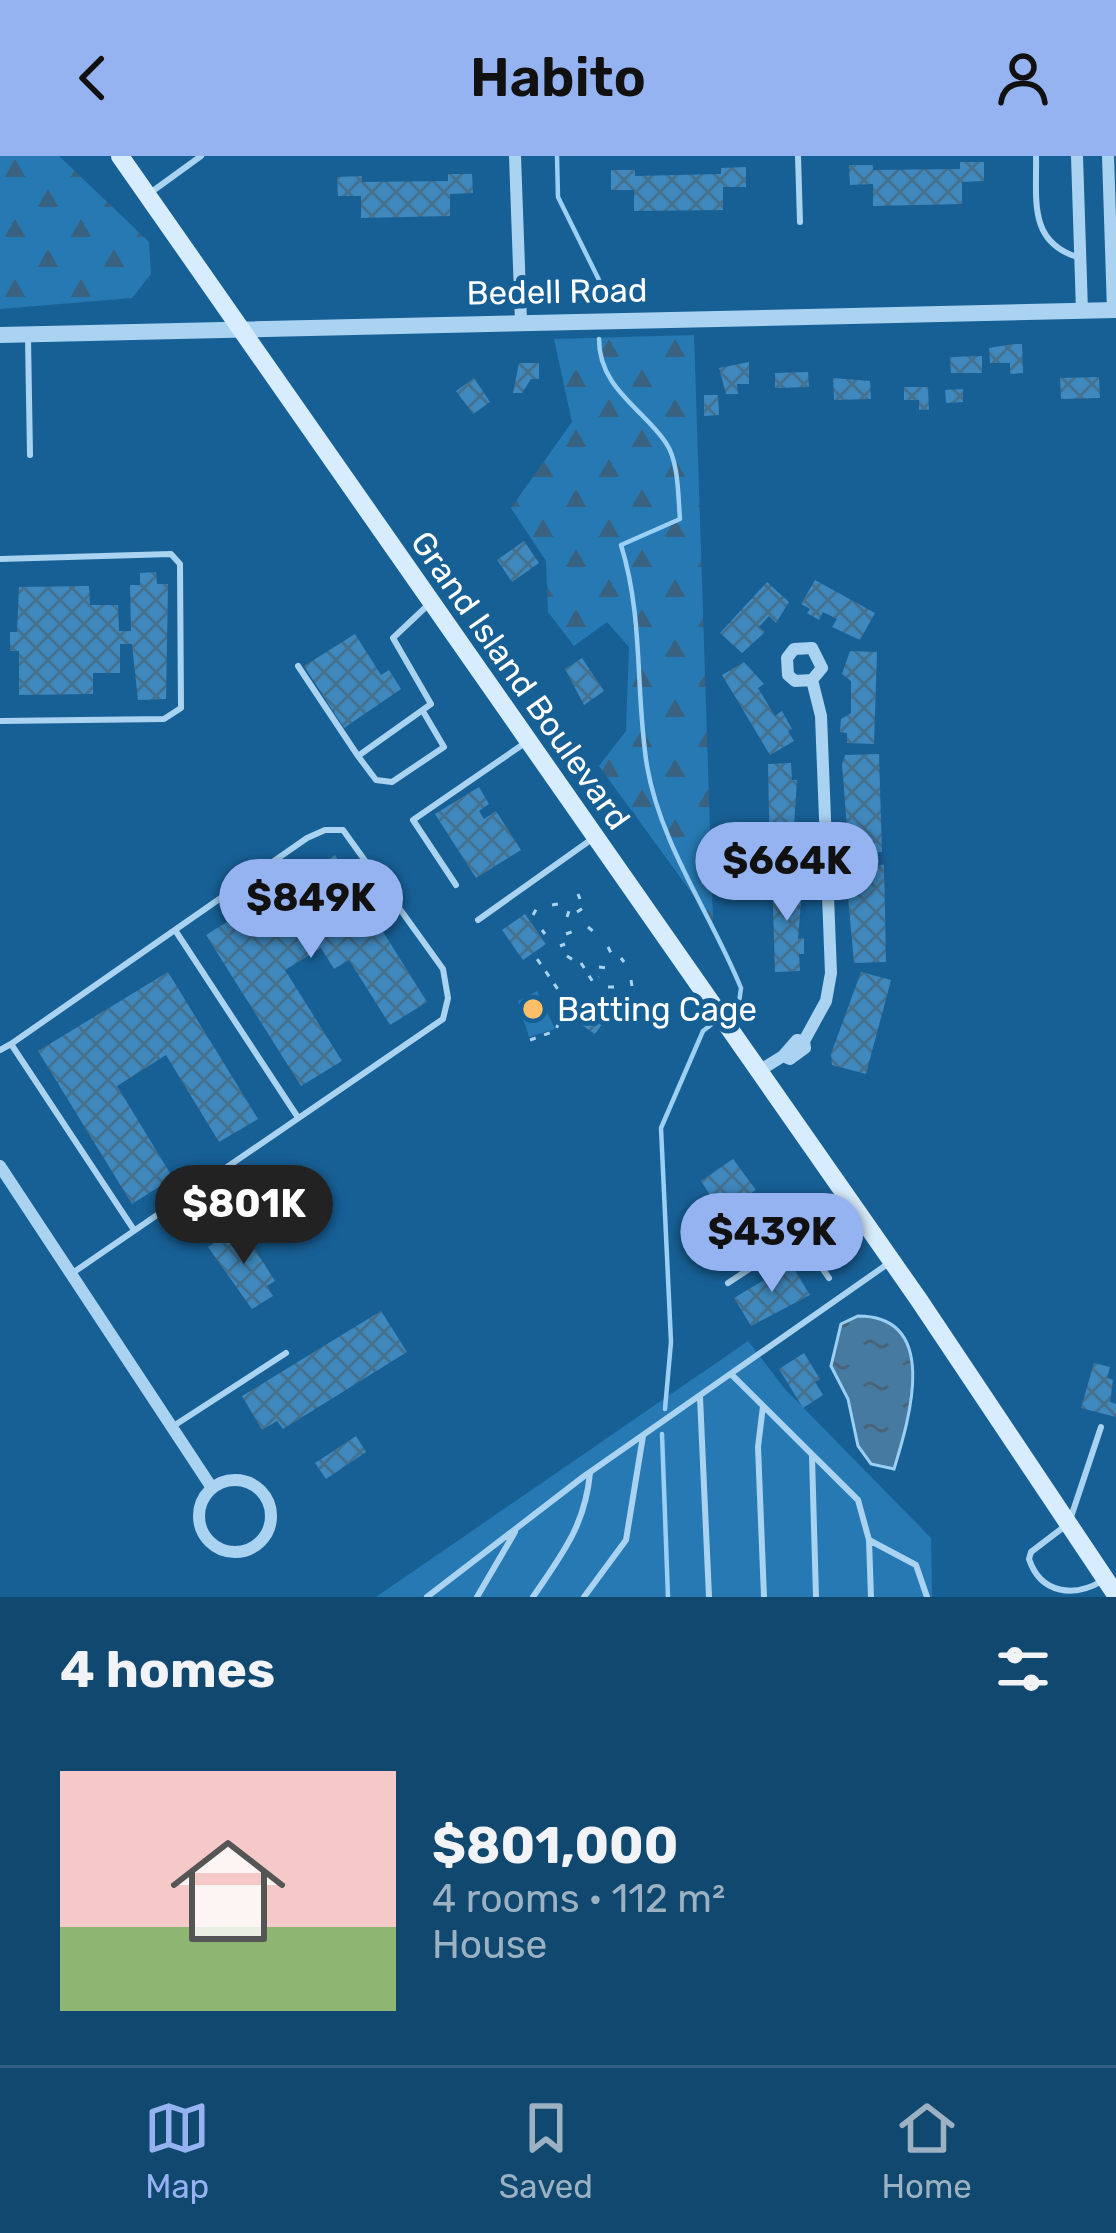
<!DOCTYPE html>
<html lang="en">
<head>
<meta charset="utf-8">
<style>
	body { margin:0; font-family:Rubik,sans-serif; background:#1e5278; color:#f1f3f6; height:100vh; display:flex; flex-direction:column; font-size:45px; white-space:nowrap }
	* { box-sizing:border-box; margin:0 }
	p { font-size:39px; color:#9cb2c3 }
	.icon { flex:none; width:66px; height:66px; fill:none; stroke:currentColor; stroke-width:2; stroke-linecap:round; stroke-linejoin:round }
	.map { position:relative; height:1441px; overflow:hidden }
	.details { display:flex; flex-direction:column; background:#114870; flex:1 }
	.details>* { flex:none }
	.price { position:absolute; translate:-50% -102px; padding:0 27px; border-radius:42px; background:#95b2f1; color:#111; font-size:39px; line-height:78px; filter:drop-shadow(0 3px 6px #0008) }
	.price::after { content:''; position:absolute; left:50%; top:72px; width:36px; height:27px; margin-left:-18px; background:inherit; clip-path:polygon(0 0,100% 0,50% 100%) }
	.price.active { background:#222; color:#fff }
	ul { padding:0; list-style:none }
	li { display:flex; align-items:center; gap:36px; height:300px; padding:0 60px }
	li+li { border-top:3px solid #306083 }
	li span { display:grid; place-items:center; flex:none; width:336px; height:240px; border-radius:0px; color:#555 }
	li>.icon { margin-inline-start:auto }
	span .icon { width:144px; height:144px; fill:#fffc; stroke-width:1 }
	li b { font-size:51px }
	h2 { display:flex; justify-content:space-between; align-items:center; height:144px; padding:0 60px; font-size:51px }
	header { display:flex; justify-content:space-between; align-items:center; height:156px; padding:0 60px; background:#95b2f1; color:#111; font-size:54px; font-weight:600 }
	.tab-bar { display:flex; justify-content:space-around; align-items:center; height:168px; border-top:3px solid #306083; background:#114870; font-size:33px; color:#9cb2c3 }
	.tab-bar a { display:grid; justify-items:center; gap:6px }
	.tab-bar .active { color:#95b2f1 }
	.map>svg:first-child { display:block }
</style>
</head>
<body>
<header><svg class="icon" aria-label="back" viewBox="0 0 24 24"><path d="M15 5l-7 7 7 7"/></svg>Habito<svg class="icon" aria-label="person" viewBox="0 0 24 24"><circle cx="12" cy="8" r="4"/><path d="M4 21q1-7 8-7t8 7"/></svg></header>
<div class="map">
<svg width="1116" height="1441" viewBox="0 0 1116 1441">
	<defs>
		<pattern id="forest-firs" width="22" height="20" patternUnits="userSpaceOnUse" patternTransform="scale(3)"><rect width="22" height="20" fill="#2679b3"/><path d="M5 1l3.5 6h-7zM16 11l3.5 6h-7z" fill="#396280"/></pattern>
		<pattern id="water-ripples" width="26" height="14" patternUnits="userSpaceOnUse" patternTransform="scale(3)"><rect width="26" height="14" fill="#477aa0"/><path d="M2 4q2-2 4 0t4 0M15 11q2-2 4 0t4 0" fill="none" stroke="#4a6376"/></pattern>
		<pattern id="building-cross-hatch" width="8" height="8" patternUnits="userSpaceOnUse" patternTransform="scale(3)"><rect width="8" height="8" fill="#3f89be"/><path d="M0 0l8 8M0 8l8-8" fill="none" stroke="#447190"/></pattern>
	</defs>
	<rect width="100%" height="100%" fill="#176096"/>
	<path fill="#2679b3" d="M537,835L555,873L529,881L518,845Z
		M748,1185L785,1233L931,1382L932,1441H376Z"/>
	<path fill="url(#forest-firs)" d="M0,0H59L149,86L151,118L132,142L0,153Z
		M694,179L713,766L599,610L626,575L629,491L607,466L574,490L548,456L546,405L511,352L572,266L554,183Z"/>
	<path fill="url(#water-ripples)" stroke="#9bd0f4" stroke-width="3" d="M858,1160C940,1160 910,1261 894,1313L871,1308L858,1290L848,1243L831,1210L841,1168Z"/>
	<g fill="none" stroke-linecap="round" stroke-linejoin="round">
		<path stroke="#9bd0f4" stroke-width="4.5" d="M557,0L558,41L601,128
			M599,183C599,233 644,253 666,287C679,306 678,341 680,363L621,389C644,463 635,535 647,610C661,690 711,758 741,832L739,847L730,854
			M665,1253L671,1186L661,972L703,875L712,868
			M662,1278L668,1441"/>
	</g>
	<path fill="url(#building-cross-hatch)" d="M960,6H984V25L962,26V48L873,50V28L850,29L849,9H873V14L960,13Z
		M746,11V31H723V54L634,55V34H611V14H635V20L721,18V12Z
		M448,18H472L473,37L450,38V60L361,62V40H338L337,21L362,20V26L448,25Z
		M1014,188H1022L1023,217L1010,218V207H990L989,192Z
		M982,200V217H951L950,201Z
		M749,206V228H737L738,238H726L719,212Z
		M519,207H539V223H531L522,237H513Z
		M808,216L809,231L775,232V217Z
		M1099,221L1100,242L1061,243L1060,222Z
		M474,222L490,246L473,258L456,235Z
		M833,222L870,225L871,243L834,244Z
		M904,231H928L929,254H919V244H904Z
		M963,233V246L946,247L945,234Z
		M704,239H718L719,259L704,260Z
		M524,385L539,407L512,426L497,404Z
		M156,416L157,428H168L166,543L138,544L132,488H120V517H93V538L19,539V495H10V476H17L19,431L89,430L90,449H118L119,475H131L130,429H140V417Z
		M815,424L875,457L860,484L832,471L837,463L823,456L819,464L807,457L810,453L801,448Z
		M767,426L789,446L776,467L769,460L759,471L765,476L742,497L720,477Z
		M355,478L381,519L389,514L401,533L344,572L304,510Z
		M850,495L877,496L874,588L847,587V577L840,576L841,563L851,557V525L842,518Z
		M582,502L604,535L584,549L565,513Z
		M744,506L764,528L758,532L775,560L782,555L792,573L788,575L794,585L770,599L722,519Z
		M879,598L882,696L849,697L842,608L845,599Z
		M791,607L792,624H797L794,671H799L800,686H795V703L770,704L768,608Z
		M479,631L489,648L479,655L484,663L496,655L521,694L476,722L435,658Z
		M335,699L427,846L390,869L349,804L334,813L321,792L285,814L342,905L301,930L206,779Z
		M884,709L886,806L854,807L846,719L850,710Z
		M796,719V736L802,735L798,783L804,782V798H799L800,815L775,816L772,720Z
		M525,758L546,788L523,804L502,774Z
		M168,816L258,963L219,986L166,899L117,930L173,1022L132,1048L38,895Z
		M861,816L891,824L866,918L832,909L831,898Z
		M598,842L613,853L595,878L580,868Z
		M733,1003L756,1034L721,1056L701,1025Z
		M240,1070L275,1125L267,1130L273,1140L252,1153L208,1091Z
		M791,1108L810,1139L751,1170L734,1142Z
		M381,1155L407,1196L283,1273L277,1265L262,1274L242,1240Z
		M804,1197L820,1223L815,1226L823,1239L803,1252L779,1213Z
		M1094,1207L1110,1211L1107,1222L1113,1224L1110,1246L1116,1248V1261L1081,1252Z
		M356,1280L366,1296L326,1323L315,1307Z"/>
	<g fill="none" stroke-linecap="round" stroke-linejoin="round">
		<path stroke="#a9d3f1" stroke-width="3" stroke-dasharray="6 9" stroke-linecap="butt" d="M578,738L580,743
			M552,749L558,748
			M577,756L583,752
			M533,759L537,752
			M567,761L569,755
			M588,771L594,776
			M542,774L545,778
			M566,778L574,775
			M560,790L565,788
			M608,791L611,797
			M567,800L573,804
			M621,802L624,806
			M581,807L593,826L599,821
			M599,811L608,812
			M631,824L632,830
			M608,831H614
			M530,884L555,875L568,848L533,797"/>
		<path stroke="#a9d3f1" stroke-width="6" d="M798,0L800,66
			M1036,0C1037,44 1028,85 1077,101
			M150,37L201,0
			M28,182L30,299
			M0,403L171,398L180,408L181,552L164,563L0,565
			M298,510L358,600L431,548L393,482L428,449
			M358,600L376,624L392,626L444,591L424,557
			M456,729L413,664L525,587
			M478,764L592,683
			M175,774L297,960
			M11,888L307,682L325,674H343L443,813L448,842L443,863L74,1116
			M0,894L11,888L134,1074
			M801,1082L829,1122
			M728,1127L848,1048
			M731,1218L858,1344L869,1384L916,1409L927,1441
			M700,1241L709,1441
			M763,1250L758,1291L764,1441
			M175,1269L286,1197
			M1101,1271L1069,1367L1031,1396L1029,1403C1041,1439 1075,1441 1102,1425
			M812,1301L816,1441
			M869,1384L871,1441
			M427,1441L583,1321L889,1107
			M477,1441L515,1376
			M533,1441C562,1398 585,1370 590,1317
			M584,1441L626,1384L643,1280"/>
		<path stroke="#a9d3f1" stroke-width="12" d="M515,0L521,166
			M1077,0L1082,155
			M1108,0L1113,154
			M804,885L826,845L831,817L821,560L812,524L795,525L788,519L787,502L794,493L812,492L822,512L812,524
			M759,915L783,900L790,903L805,892L804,885L797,884L783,900
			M0,1010L212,1332
			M199 1360a36 36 0 1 1 72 0a36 36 0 1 1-72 0Z"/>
		<path stroke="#a9d3f1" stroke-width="16" d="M0,179L1116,154"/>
		<path stroke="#d7ecfc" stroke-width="18" d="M120,0L919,1144L1116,1439"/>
	</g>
	<circle fill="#ffbf69" stroke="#176096" stroke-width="4.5" cx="533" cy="853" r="12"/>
	<g text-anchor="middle" stroke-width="10" stroke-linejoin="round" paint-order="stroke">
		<g font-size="33" fill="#fff" stroke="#176096">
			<text transform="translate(557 135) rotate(-1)" y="12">Bedell Road</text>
			<text transform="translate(521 524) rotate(55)" y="12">Grand Island Boulevard</text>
		</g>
		<g font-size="33" fill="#fff" stroke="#176096" text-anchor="start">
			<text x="557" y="865">Batting Cage</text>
		</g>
	</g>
</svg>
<b class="price" style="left:787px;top:768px">$664K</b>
<b class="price" style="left:311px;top:805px">$849K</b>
<b class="price active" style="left:244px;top:1111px">$801K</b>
<b class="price" style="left:772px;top:1139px">$439K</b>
</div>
<section class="details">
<h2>4 homes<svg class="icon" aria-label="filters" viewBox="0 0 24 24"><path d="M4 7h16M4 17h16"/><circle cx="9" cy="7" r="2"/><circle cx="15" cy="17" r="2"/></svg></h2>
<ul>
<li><span style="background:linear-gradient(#f6c9c9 65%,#8fb573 0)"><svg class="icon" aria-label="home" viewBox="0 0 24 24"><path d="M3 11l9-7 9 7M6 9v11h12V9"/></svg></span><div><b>$801,000</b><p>4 rooms · 112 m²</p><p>House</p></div></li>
</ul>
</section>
<nav class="tab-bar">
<a class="active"><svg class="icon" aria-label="map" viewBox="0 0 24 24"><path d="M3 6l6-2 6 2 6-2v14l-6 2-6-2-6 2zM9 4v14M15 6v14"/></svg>Map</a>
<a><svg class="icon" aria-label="saved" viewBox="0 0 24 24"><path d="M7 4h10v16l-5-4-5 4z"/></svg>Saved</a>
<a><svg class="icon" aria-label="home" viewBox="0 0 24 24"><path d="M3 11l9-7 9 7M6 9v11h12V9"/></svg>Home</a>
</nav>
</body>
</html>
